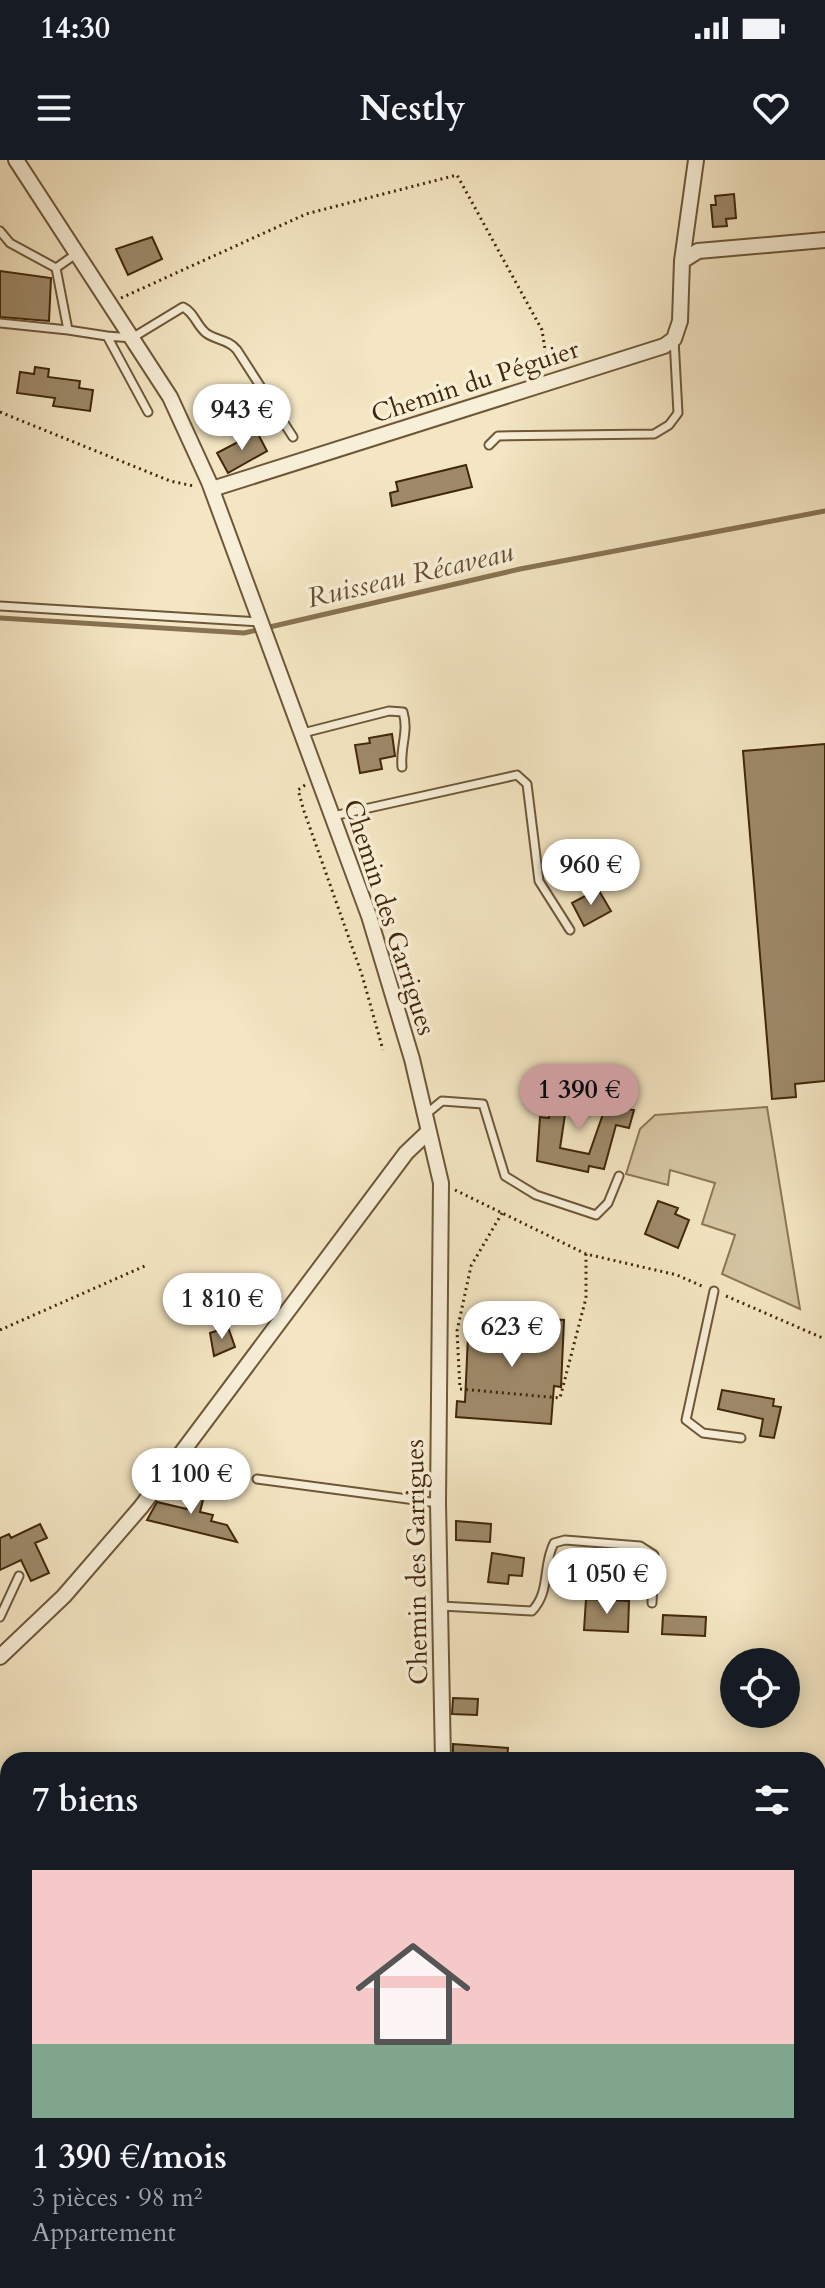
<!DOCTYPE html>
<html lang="fr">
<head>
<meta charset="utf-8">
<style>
	body { margin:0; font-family:Cardo,serif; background:#242831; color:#f1f3f6; height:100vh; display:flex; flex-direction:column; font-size:30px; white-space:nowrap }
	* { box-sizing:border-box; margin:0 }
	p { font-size:26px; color:#9ea1a6 }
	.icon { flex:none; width:44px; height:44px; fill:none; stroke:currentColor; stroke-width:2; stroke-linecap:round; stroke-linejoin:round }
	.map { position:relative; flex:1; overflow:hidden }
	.drawer { position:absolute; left:0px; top:1592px; width:826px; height:536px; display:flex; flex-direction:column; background:#171b24; border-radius:24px 24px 0 0; box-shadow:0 4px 20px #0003 }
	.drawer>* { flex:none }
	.tools { position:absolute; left:720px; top:1488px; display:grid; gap:16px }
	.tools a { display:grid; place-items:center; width:80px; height:80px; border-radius:50%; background:#171b24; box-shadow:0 4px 20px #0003; font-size:40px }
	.price { position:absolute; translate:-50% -68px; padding:0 18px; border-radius:28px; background:#fff; color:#222; font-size:26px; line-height:52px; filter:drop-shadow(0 2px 4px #0008) }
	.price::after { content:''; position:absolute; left:50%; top:48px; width:24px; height:18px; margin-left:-12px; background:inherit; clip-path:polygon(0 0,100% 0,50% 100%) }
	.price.active { background:#c59692; color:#111 }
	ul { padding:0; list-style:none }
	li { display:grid; align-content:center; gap:16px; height:424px; padding:0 32px }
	li span { display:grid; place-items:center; height:248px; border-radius:0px; color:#555 }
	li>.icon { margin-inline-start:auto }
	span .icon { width:144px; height:144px; fill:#fffc; stroke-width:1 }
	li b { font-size:34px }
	h2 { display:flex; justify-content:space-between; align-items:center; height:96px; padding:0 32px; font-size:34px }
	.status { display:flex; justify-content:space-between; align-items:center; height:56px; padding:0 40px; background:#171b24; direction:ltr }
	.status svg { height:22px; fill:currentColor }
	header { display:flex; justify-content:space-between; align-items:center; height:104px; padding:0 32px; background:#171b24; font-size:36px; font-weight:700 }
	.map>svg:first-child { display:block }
</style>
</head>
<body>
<div class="status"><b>14:30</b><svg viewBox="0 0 49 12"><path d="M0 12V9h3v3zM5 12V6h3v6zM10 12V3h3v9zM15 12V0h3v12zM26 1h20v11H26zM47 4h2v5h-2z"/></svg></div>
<header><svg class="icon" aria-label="menu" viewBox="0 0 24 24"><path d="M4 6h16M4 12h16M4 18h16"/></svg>Nestly<svg class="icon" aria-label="heart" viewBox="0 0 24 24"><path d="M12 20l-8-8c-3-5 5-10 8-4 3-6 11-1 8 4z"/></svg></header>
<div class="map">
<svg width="825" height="2128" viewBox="0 0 825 2128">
	<rect width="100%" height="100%" fill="#f4e6c3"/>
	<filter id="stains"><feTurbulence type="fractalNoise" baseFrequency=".0025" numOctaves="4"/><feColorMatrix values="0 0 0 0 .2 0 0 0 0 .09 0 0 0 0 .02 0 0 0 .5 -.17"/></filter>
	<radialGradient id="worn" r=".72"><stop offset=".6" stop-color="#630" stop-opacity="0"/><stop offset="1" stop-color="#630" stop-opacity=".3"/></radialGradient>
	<path fill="#d6c6a3" stroke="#8c7656" stroke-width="2" d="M767,947L800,1149L722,1114L735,1075L702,1064L715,1023L670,1010L668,1025L626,1014L640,969L655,955Z"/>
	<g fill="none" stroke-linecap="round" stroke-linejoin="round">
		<path stroke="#887353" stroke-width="5" d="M0,458L244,473L520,409L825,351"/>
	</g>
	<path fill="#9e8a6a" stroke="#412709" stroke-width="2" fill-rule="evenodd" d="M734,34L736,58L726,59L727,66L713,67L711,45H716L715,36Z
		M152,77L162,99L128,115L116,89Z
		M0,111L51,118L49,161L0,157Z
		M35,207L49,209L48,217L80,221L79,228L93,230L90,251L53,246L55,238L17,233L20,212L34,214Z
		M257,272L267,291L228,313L217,293Z
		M466,305L472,327L392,346L390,333L398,331L396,322Z
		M392,574L395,596L380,599L382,609L360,613L355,585L370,583L369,578Z
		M825,584V921L795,924L796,937L772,939L743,591Z
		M598,729L611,751L584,766L572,743Z
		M553,932L607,940L606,946L634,950L629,968L616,965L604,1009L589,1006L588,1012L537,1001L540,957L549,958ZM566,948L603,954L589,994L560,988Z
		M658,1041L678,1048L675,1054L689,1060L678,1088L645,1074Z
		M469,1154L564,1160L561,1227L554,1226L551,1264L456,1257L457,1241L465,1242Z
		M228,1167L235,1187L214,1196L210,1173Z
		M722,1230L774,1239L773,1246L781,1247L774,1278L760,1276L763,1259L718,1249Z
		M193,1320L207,1324L200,1352L213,1355L211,1361L227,1365L237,1382L147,1360L157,1342L187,1349Z
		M456,1361L491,1364L490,1382L456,1380Z
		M40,1364L47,1378L35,1383L49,1413L31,1421L21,1400L0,1410V1378L9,1374L11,1378Z
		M492,1393L524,1398L522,1416L509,1415L508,1424L488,1422Z
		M586,1439L629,1441L628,1472L584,1470Z
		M663,1455L706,1457L705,1476L662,1474Z
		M453,1538L478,1539L477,1555L452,1554Z
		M453,1584L508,1588L507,1600H453Z"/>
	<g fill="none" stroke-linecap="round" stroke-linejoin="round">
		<g stroke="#6e5738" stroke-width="11">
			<path id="service" d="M0,71L10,83L56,108L76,94
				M56,108L68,170L107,176
				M0,163L68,170
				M148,252L107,176L132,178L183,147C195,153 196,165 206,173C217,181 228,179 237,190L293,277
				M489,285L498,276L654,274L669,265L678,253L674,179
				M0,446L259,462
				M303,573L389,551L403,552C409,572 400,586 402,607
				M333,656L517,615L527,624L539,721L570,770
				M425,955L442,941L483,944L505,1016L536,1035L596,1055L608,1043L619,1016
				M714,1131L686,1260L703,1273L741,1278
				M257,1319L438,1343
				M441,1446L532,1451C551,1431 542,1406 554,1383L565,1380L640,1386L654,1395L652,1443
				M0,1457L19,1416
				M0,1985L8,1987
				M818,2102L825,2103
				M134,2120L136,2128
				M636,2123L650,2122L669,2128"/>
		</g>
		<g stroke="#6e5738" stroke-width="18">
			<path id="minor" d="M16,0L170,237L209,322L369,756L412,899L441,1023L438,1343L443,1600
				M682,101L698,91L825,80
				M212,329L664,186L674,179L680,161L682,101L696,0
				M0,1497L64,1436L141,1347L406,993L427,973
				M0,2023L8,2026
				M289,2120L325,2128
				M436,2128V2120"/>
		</g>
		<path stroke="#412709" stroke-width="3" stroke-dasharray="2 4" stroke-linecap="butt" d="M121,138L306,54L457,15L542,170L546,196L538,211
			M0,252L170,321L194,326
			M305,625L298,630L304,651L362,815L383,890
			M455,1030L586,1094L677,1115L704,1127
			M502,1053L471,1106L457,1171L460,1229L560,1238L586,1138V1094
			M726,1136L825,1179
			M0,1170L147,1105
			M818,1628L825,1629"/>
		<use href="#service" stroke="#f8efd8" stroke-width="7"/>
		<use href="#minor" stroke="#f8efd8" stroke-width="14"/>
	</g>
	<g text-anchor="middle" stroke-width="7" stroke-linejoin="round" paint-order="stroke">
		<g font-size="26" fill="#412709" stroke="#f8efd8">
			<text transform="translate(475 221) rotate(-18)" y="9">Chemin du Péguier</text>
			<text transform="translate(390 757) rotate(72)" y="9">Chemin des Garrigues</text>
			<text transform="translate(416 1402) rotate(-91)" y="9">Chemin des Garrigues</text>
		</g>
		<g font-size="28" font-style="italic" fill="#644d2e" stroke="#f8efd8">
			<text transform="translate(410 414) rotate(-13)" y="10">Ruisseau Récaveau</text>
		</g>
	</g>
	<rect width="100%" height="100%" filter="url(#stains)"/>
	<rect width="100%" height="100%" fill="url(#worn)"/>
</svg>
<div class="tools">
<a><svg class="icon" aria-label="locate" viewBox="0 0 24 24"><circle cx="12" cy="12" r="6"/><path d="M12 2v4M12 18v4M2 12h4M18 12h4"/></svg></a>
</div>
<b class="price" style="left:242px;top:292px">943 €</b>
<b class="price" style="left:591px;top:747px">960 €</b>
<b class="price active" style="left:579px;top:972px">1 390 €</b>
<b class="price" style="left:222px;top:1181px">1 810 €</b>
<b class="price" style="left:512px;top:1209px">623 €</b>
<b class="price" style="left:191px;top:1356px">1 100 €</b>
<b class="price" style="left:607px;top:1456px">1 050 €</b>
<section class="drawer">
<h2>7 biens<svg class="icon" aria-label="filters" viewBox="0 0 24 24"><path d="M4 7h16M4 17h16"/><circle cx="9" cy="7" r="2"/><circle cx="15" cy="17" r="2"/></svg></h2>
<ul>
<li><span style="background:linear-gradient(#f6c9c9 70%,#7fa58c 0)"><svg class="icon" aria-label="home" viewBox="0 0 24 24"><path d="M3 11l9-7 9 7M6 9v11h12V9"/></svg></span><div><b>1 390 €/mois</b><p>3 pièces · 98 m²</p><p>Appartement</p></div></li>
</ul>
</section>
</div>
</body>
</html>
